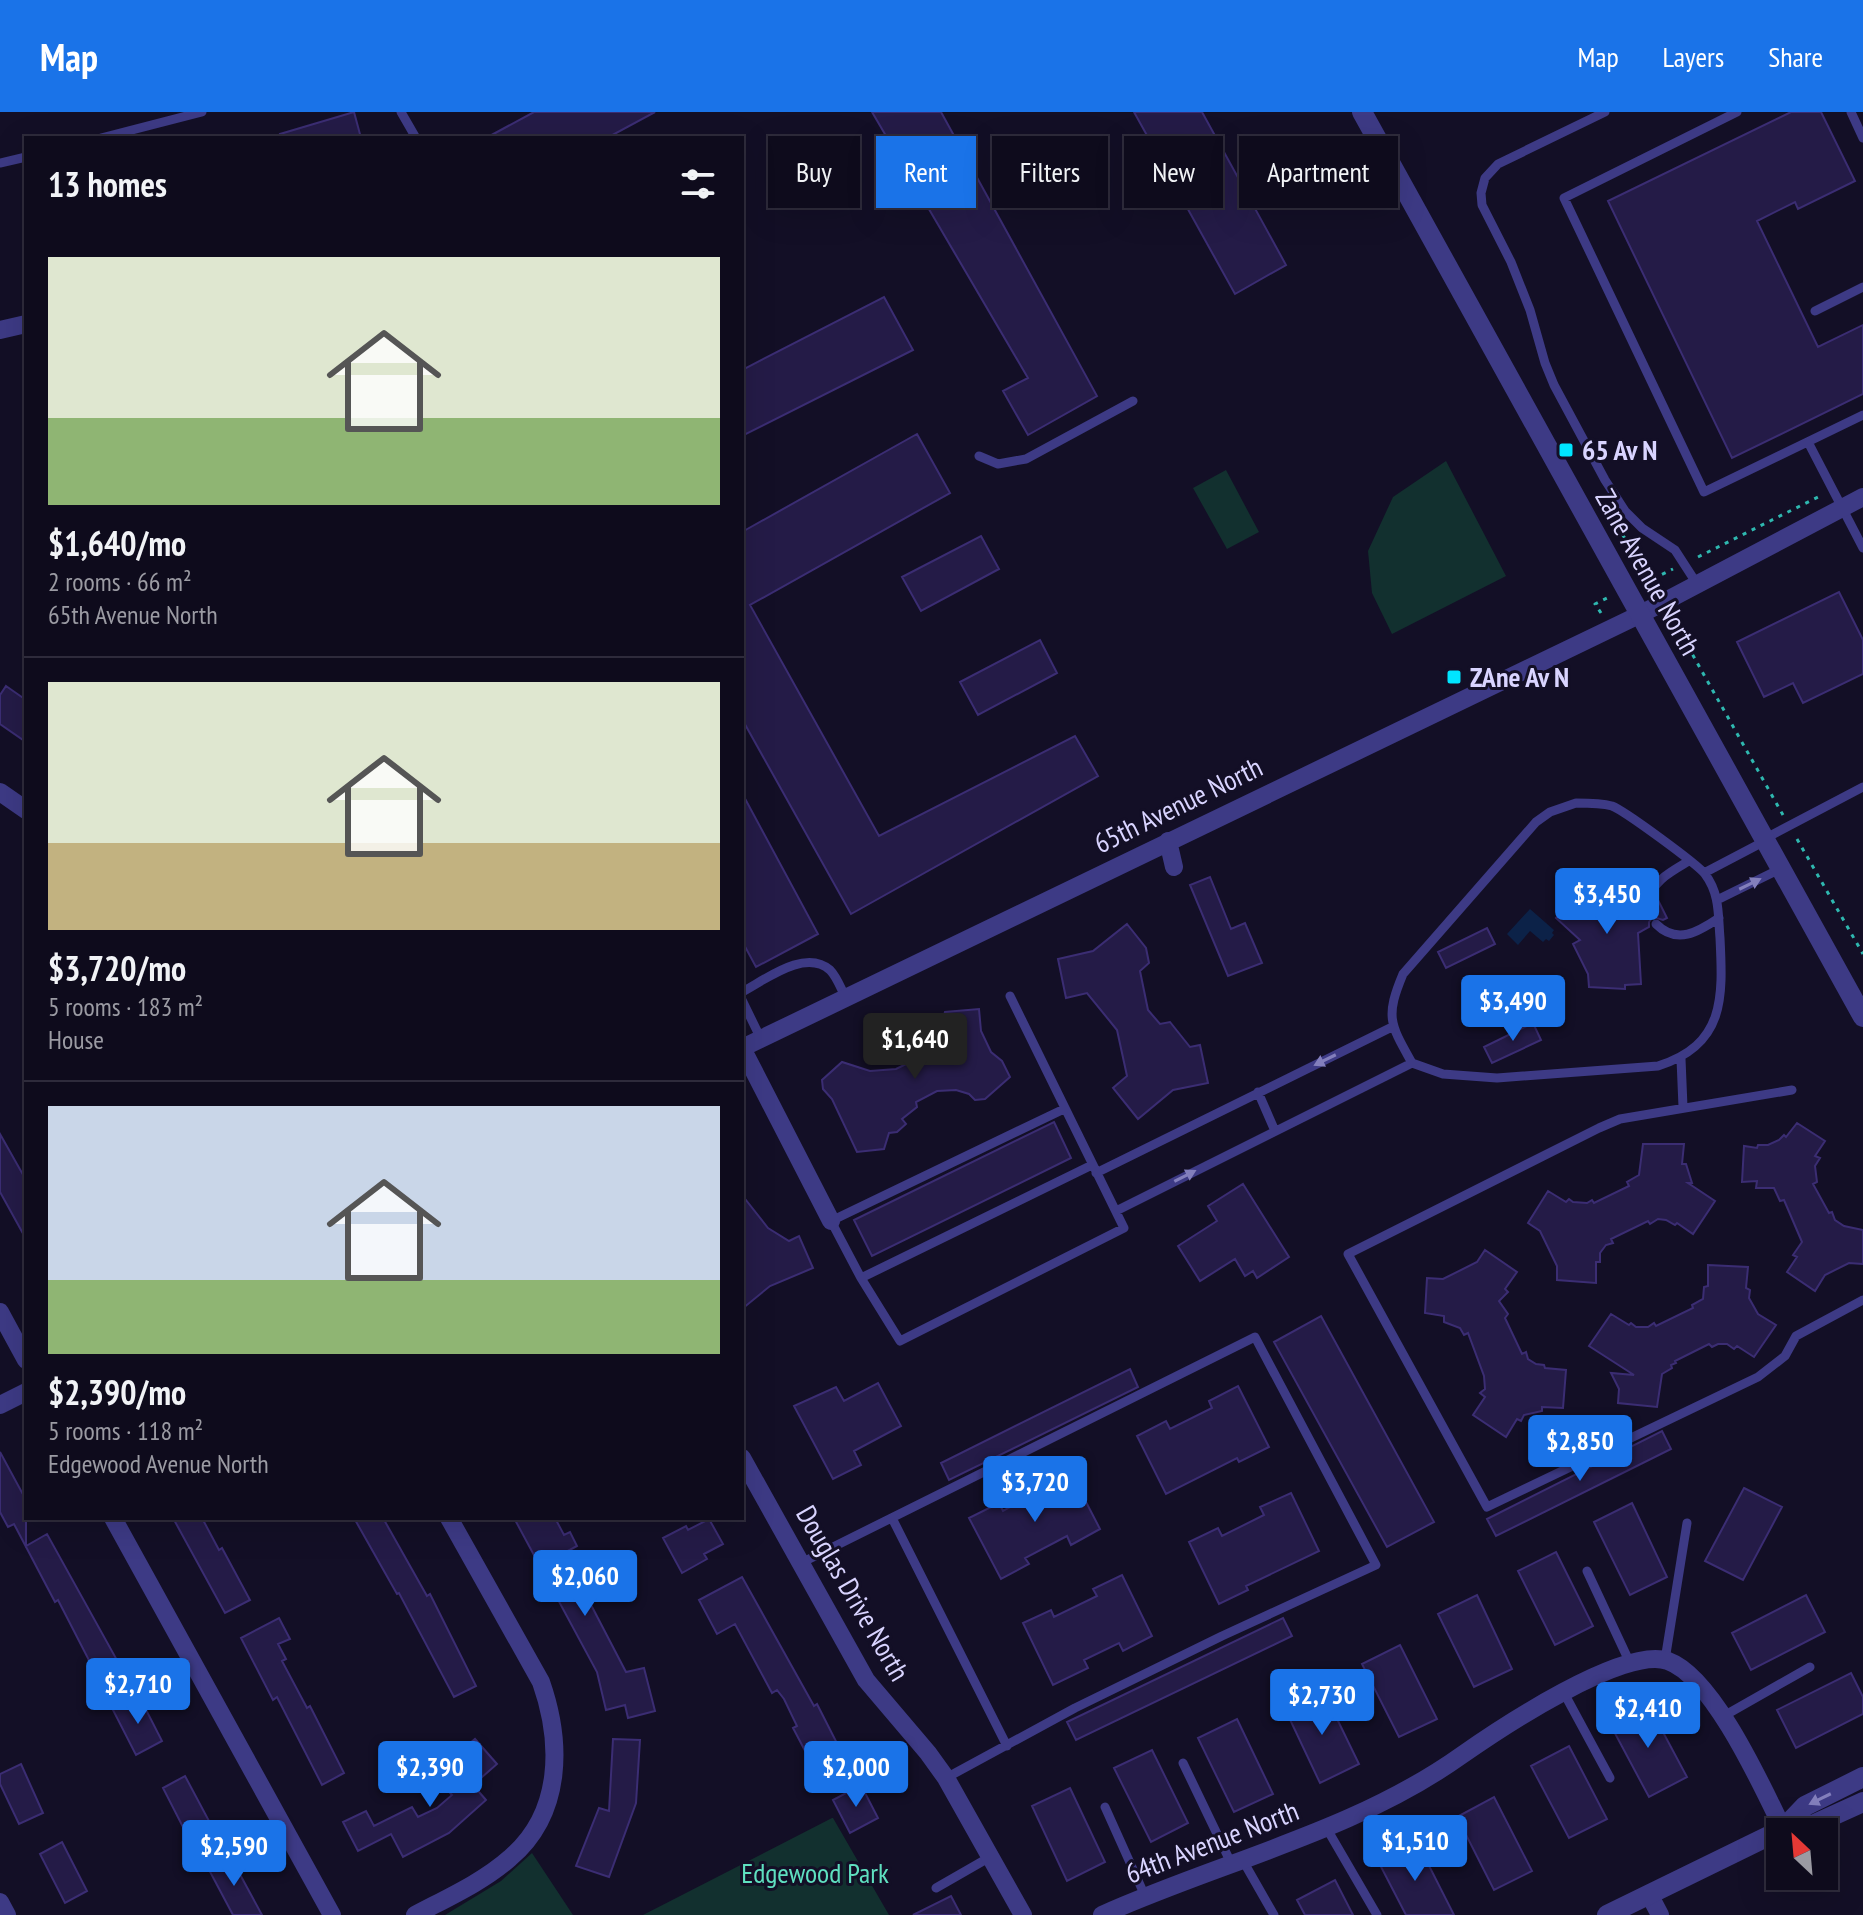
<!DOCTYPE html>
<html lang="en">
<head>
<meta charset="utf-8">
<style>
	body { margin:0; font-family:"PT Sans Narrow",sans-serif; background:#171425; color:#f1f3f6; height:100vh; display:flex; flex-direction:column; font-size:30px; white-space:nowrap }
	* { box-sizing:border-box; margin:0 }
	p { font-size:26px; color:#9b9ba3 }
	.icon { flex:none; width:44px; height:44px; fill:none; stroke:currentColor; stroke-width:2; stroke-linecap:round; stroke-linejoin:round }
	.map { position:relative; flex:1; overflow:hidden }
	.side { position:absolute; left:24px; top:24px; width:720px; height:1384px; display:flex; flex-direction:column; background:#0e0b1c; border-radius:0px; box-shadow:0 8px 32px #0002,0 0 0 2px #2e2b3b }
	.side>* { flex:none }
	.guide { position:absolute; left:768px; top:24px; width:760px; height:72px; display:flex; gap:16px }
	.needle { width:52px; rotate:334deg }
	.buttons { position:absolute; left:1766px; top:1706px; display:grid; gap:16px }
	.buttons a { display:grid; place-items:center; width:72px; height:72px; border-radius:0px; background:#0e0b1c; box-shadow:0 8px 32px #0002,0 0 0 2px #2e2b3b; font-size:40px }
	.price { position:absolute; translate:-50% -68px; padding:0 18px; border-radius:8px; background:#1a73e8; color:#fff; font-size:26px; line-height:52px; filter:drop-shadow(0 2px 4px #0008) }
	.price::after { content:''; position:absolute; left:50%; top:48px; width:24px; height:18px; margin-left:-12px; background:inherit; clip-path:polygon(0 0,100% 0,50% 100%) }
	.price.selected { background:#222; color:#fff }
	ul { padding:0; list-style:none }
	li { display:grid; align-content:center; gap:16px; height:424px; padding:0 24px }
	li+li { border-top:2px solid #2e2b3b }
	li span { display:grid; place-items:center; height:248px; border-radius:0px; color:#555 }
	li>.icon { margin-inline-start:auto }
	span .icon { width:144px; height:144px; fill:#fffc; stroke-width:1 }
	li b { font-size:34px }
	h2 { display:flex; justify-content:space-between; align-items:center; height:96px; padding:0 24px; font-size:34px }
	.pill { padding:0 28px; border-radius:0px; background:#0e0b1c; box-shadow:0 8px 32px #0002,0 0 0 2px #2e2b3b; font-size:28px; line-height:72px }
	.pill.selected { background:#1a73e8; color:#fff }
	header { display:flex; align-items:center; gap:48px; box-sizing:border-box; height:112px; padding:0 40px; background:#1a73e8; color:#fff }
	header strong { font-size:38px }
	nav { display:flex; gap:44px; margin-inline-start:auto; font-size:28px }
	.map>svg:first-child { display:block }
</style>
</head>
<body>
<header>
<strong>Map</strong>
<nav><a>Map</a><a>Layers</a><a>Share</a></nav>
</header>
<div class="map">
<svg width="1863" height="1803" viewBox="0 0 1863 1803">
	<rect width="100%" height="100%" fill="#130f26"/>
	<path fill="#12302f" d="M1446,349L1506,464L1392,522L1372,481L1368,439L1393,385Z
		M1226,358L1259,420L1227,437L1193,376Z
		M833,1706L889,1803H643L832,1706Z
		M532,1741L573,1803H445L501,1769Z"/>
	<path fill="#0c2248" d="M1530,797L1554,818L1552,821L1554,823L1549,829L1546,827L1543,830L1530,819L1518,833L1507,822Z"/>
	<path fill="#241b47" stroke="#3b2d73" stroke-width="2" d="M354,0L361,26H281L280,22Z
		M534,0H655L607,26H486Z
		M872,0H941L1097,284L1028,323L1003,279L1028,266Z
		M1134,0H1202L1286,153L1235,182Z
		M1791,0H1821L1855,69L1798,97L1795,90L1757,109L1818,235L1863,213V282L1732,346L1608,89Z
		M884,185L913,238L742,324V258Z
		M917,322L950,381L750,493L879,724L1075,624L1098,664L851,802L742,607V420Z
		M981,424L999,457L921,499L902,465Z
		M1839,480L1863,528V562L1803,591L1793,571L1764,585L1737,530Z
		M1040,528L1057,561L978,603L960,570Z
		M6,574L26,588V630L0,612V583Z
		M742,681L818,822L756,855L742,829Z
		M1210,765L1231,817L1245,811L1262,851L1228,864L1190,773Z
		M1590,769L1598,776L1600,773L1629,799L1639,794L1644,798L1650,797L1657,786L1667,806L1663,808L1653,805L1649,810V815L1638,821L1641,872L1625,873V877L1589,875L1588,862L1573,832L1580,828L1556,806L1567,794L1564,791L1575,778L1578,781Z
		M1127,812L1146,836L1149,851L1140,859L1148,898L1160,912L1170,910L1190,935L1200,933L1208,971L1173,978L1138,1007L1113,976L1127,964L1117,918L1087,881L1066,886L1058,847L1093,839Z
		M1487,816L1495,832L1446,856L1438,840Z
		M979,897L981,919L991,940L1002,949L1010,965L985,987L975,988L969,982L956,978L937,979L916,990L917,995L902,1007L906,1012L897,1020L889,1021L884,1037L857,1040L832,987L823,977L822,968L842,950L870,959L896,957L925,943L931,924L939,920L945,900Z
		M1533,911L1541,928L1492,951L1484,935Z
		M1054,1010L1071,1046L872,1144L854,1108Z
		M1797,1011L1825,1029L1815,1044L1820,1046L1815,1054L1817,1070L1813,1072L1829,1101L1832,1100L1835,1108L1844,1114L1863,1118V1152L1849,1151L1825,1163L1815,1179L1787,1160L1797,1145L1793,1143L1802,1130L1784,1088L1780,1089L1774,1076H1756L1757,1069L1742,1070L1744,1034L1757,1036L1758,1033H1768L1779,1028L1784,1023L1786,1025Z
		M0,1022L26,1068V1127L0,1080Z
		M1643,1032H1684L1682,1052H1686L1692,1071H1688L1715,1089L1693,1122L1677,1111L1675,1113L1666,1108L1658,1107L1650,1112L1648,1109L1611,1127L1613,1131L1606,1133L1600,1141V1150H1596V1171L1557,1168V1154L1540,1119L1528,1111L1548,1079L1566,1090L1569,1087L1573,1090L1587,1091L1592,1088L1594,1091L1629,1074L1627,1070L1639,1063Z
		M1243,1072L1289,1145L1257,1166L1253,1159L1245,1164L1235,1147L1200,1169L1178,1134L1217,1109L1208,1094Z
		M742,1083L768,1116L789,1129L799,1124L813,1156L770,1174L742,1197Z
		M1485,1138L1517,1160L1505,1177L1508,1180L1499,1189L1508,1202L1505,1206L1522,1242L1526,1240L1528,1247L1536,1252L1544,1253L1545,1256L1566,1258L1563,1296L1542,1295V1299L1524,1303L1521,1309L1517,1307L1506,1325L1473,1303L1485,1285L1480,1281L1485,1277L1484,1264L1468,1221L1464,1223L1460,1216L1444,1210V1204L1425,1201L1427,1166L1443,1167L1477,1150Z
		M1708,1153L1748,1155L1746,1176L1750,1178L1749,1186L1758,1202L1776,1213L1754,1245L1737,1234L1734,1237L1727,1232H1718L1712,1235L1709,1232L1675,1249L1676,1251L1671,1253L1672,1256L1662,1262L1657,1295L1618,1291L1619,1277L1611,1261L1634,1263L1589,1234L1611,1202L1629,1213L1631,1211L1636,1215H1648L1654,1211L1656,1214L1693,1196L1692,1193L1703,1187L1704,1175L1708,1174Z
		M1321,1204L1434,1410L1387,1435L1274,1230Z
		M1130,1257L1138,1275L949,1368L941,1351Z
		M878,1271L901,1314L854,1339L861,1353L833,1367L794,1294L836,1275L844,1289Z
		M1238,1274L1269,1335L1239,1350L1237,1346L1166,1382L1137,1324L1166,1309L1170,1317L1212,1296L1209,1289Z
		M1662,1319L1671,1337L1496,1424L1487,1407Z
		M0,1340L26,1388V1434L47,1422L118,1550L96,1562L58,1488L55,1490L14,1412L8,1415L0,1400Z
		M1069,1357L1100,1417L1071,1433L1067,1424L1025,1446L1029,1452L1001,1467L969,1406L999,1391L1003,1399L1044,1377L1041,1372Z
		M1744,1376L1782,1395L1743,1468L1705,1449Z
		M1291,1381L1319,1439L1246,1474L1248,1478L1219,1492L1189,1430L1218,1416L1222,1424L1264,1403L1260,1395Z
		M1632,1391L1667,1465L1630,1483L1594,1410Z
		M173,1406H202L219,1438L222,1436L250,1488L225,1501Z
		M354,1406H383L427,1484L430,1482L476,1574L454,1585L399,1481L397,1482Z
		M514,1406H555L564,1423L570,1420L577,1434L564,1441L626,1560L644,1556L655,1599L628,1606L625,1593L606,1598L597,1560Z
		M709,1407L723,1432L704,1442L707,1447L682,1461L663,1426L686,1414L688,1418Z
		M1556,1440L1593,1514L1555,1533L1518,1459Z
		M1122,1463L1152,1524L1123,1539L1119,1531L1084,1548L1088,1556L1053,1573L1023,1511L1051,1498L1054,1505L1097,1484L1093,1477Z
		M742,1465L814,1594L817,1592L845,1647L822,1659L818,1650L812,1652L793,1616L797,1614L784,1587L777,1578L772,1581L735,1512L717,1522L699,1488Z
		M1477,1483L1512,1557L1474,1575L1438,1502Z
		M1806,1483L1825,1520L1751,1558L1732,1521Z
		M279,1506L290,1527L278,1532L286,1547L282,1549L307,1596L310,1594L344,1661L322,1673L277,1585L273,1588L241,1526Z
		M1283,1506L1292,1524L1076,1628L1067,1610Z
		M1400,1533L1437,1607L1399,1625L1362,1552Z
		M1851,1561L1863,1585V1602L1796,1636L1777,1598Z
		M1323,1578L1359,1652L1320,1671L1285,1597Z
		M139,1584L162,1629L136,1643L113,1598Z
		M1648,1592L1687,1665L1649,1685L1610,1612Z
		M1237,1607L1273,1682L1234,1700L1198,1626Z
		M475,1627L497,1652L473,1673L486,1688L449,1721L403,1745L391,1722L358,1739L343,1710L366,1699L374,1714L412,1695L418,1705L437,1696L452,1683L444,1674L463,1658L452,1646Z
		M613,1627L640,1628L636,1691L609,1765L576,1754L599,1696L609,1699Z
		M1569,1634L1607,1707L1569,1726L1531,1654Z
		M1152,1638L1188,1711L1151,1730L1114,1656Z
		M21,1652L43,1701L19,1712L0,1672V1662Z
		M185,1664L209,1709L186,1721L163,1676Z
		M861,1673L878,1706L850,1721L833,1688Z
		M1070,1676L1105,1750L1067,1769L1032,1694Z
		M1494,1685L1532,1759L1494,1778L1457,1705Z
		M62,1730L87,1779L65,1791L40,1742Z
		M1417,1730L1454,1803H1406L1378,1749Z
		M230,1744L262,1803H233L208,1756Z
		M1335,1768L1353,1803H1305L1297,1788Z
		M951,1784L961,1803H913Z"/>
	<g fill="none" stroke-linecap="round" stroke-linejoin="round">
		<path stroke="#2fb8b0" stroke-width="3" stroke-dasharray="4 6" stroke-linecap="butt" d="M1617,414L1656,475
			M1698,445L1820,384
			M1644,471L1673,457
			M1601,501L1595,492L1607,486
			M1673,508L1783,703
			M1797,727L1863,842"/>
		<path stroke="#3d3a85" stroke-width="9" d="M401,0L416,26
			M1605,0L1498,52L1485,66L1481,81L1482,93L1511,150L1530,198L1545,251L1554,273L1605,368L1625,399L1642,416L1675,438L1697,472
			M1737,0L1564,86L1704,380L1863,303
			M1851,0L1863,26
			M101,26L202,0
			M0,51L26,45
			M1815,199L1863,175
			M1808,330L1863,436
			M979,344L998,352L1026,347L1133,289
			M1576,691C1588,691 1601,691 1612,694C1625,699 1697,752 1705,762C1720,782 1718,803 1720,826C1723,886 1725,933 1658,954L1497,966L1443,962L1412,951C1390,912 1385,905 1403,862L1536,710L1550,700Z
			M1764,727L1863,675
			M1704,761L1765,729
			M1719,787L1780,757
			M1646,791C1654,768 1669,761 1689,749
			M1656,812C1677,833 1698,820 1719,806
			M742,880C765,868 805,836 830,858C837,865 841,877 846,886
			M742,888L761,927
			M1681,947L1683,995
			M1792,978L1620,1007L1599,1016L1348,1142L1487,1395L1758,1265L1785,1244L1796,1224L1863,1188
			M1258,980L1275,1019
			M1064,997L831,1109L861,1166L1092,1053
			M1096,1061L1392,915
			M1116,1099L1412,951
			M861,1166L900,1229L1124,1116L1010,884
			M892,1406L1007,1634
			M801,1451L1255,1225L1376,1453L1222,1524L1075,1596L946,1666
			M1587,1459L1630,1551
			M1665,1548L1687,1411
			M1564,1581L1610,1666
			M1722,1605L1810,1555
			M1183,1651L1231,1751
			M1105,1695L1145,1784
			M1327,1717L1377,1803
			M1242,1747L1274,1803
			M936,1776L990,1745"/>
		<path stroke="#3d3a85" stroke-width="18" d="M0,218L26,212
			M0,680L26,698
			M1168,729L1174,755
			M742,936L1639,503L1863,385
			M742,936L831,1109
			M0,1200L26,1248
			M0,1293L26,1280
			M742,1346L866,1568L928,1641L946,1666L1023,1803
			M113,1406L332,1803
			M1649,1782L1660,1803
			M0,1790L7,1803
			M415,1803C447,1786 483,1770 510,1746C563,1701 562,1630 541,1570L449,1406
			M1102,1803C1222,1749 1354,1720 1462,1643C1499,1617 1625,1533 1668,1549C1713,1565 1762,1674 1783,1717"/>
		<path stroke="#3d3a85" stroke-width="20" d="M1362,0L1863,905
			M1783,1717L1808,1715L1863,1690
			M1607,1803L1783,1717L1805,1694L1863,1665"/>
	</g>
	<defs><path id="oneway-solid" d="M-6-.8H1V-3.2L6.5 0L1 3.2V.8H-6Z" transform="scale(2)"/></defs>
	<g fill="#837fbc">
		<use href="#oneway-solid" transform="translate(1750 772) rotate(-26)"/>
		<use href="#oneway-solid" transform="translate(1325 948) rotate(154)"/>
		<use href="#oneway-solid" transform="translate(1185 1064) rotate(-27)"/>
		<use href="#oneway-solid" transform="translate(1820 1687) rotate(154)"/>
	</g>
	<g fill="#00e5ff" stroke="#130f26" stroke-width="3">
		<rect x="1558" y="330" width="16" height="16" rx="4"/>
		<rect x="1446" y="557" width="16" height="16" rx="4"/>
	</g>
	<g text-anchor="middle" stroke-width="6" stroke-linejoin="round" paint-order="stroke">
		<g font-size="28" font-weight="bold" fill="#d9d4ff" stroke="#130f26" text-anchor="start">
			<text x="1582" y="348">65 Av N</text>
			<text x="1470" y="575">ZAne Av N</text>
		</g>
		<g font-size="28" fill="#d9d4ff" stroke="#130f26">
			<text transform="translate(1648 460) rotate(61)" y="10">Zane Avenue North</text>
			<text transform="translate(1178 693) rotate(-26)" y="10">65th Avenue North</text>
			<text transform="translate(853 1481) rotate(60)" y="10">Douglas Drive North</text>
			<text transform="translate(1212 1730) rotate(-21)" y="10">64th Avenue North</text>
		</g>
		<g font-size="28" fill="#5fe0c0" stroke="#130f26">
			<text x="815" y="1771">Edgewood Park</text>
		</g>
	</g>
</svg>
<div class="buttons">
<a><svg class="needle" viewBox="-14 -14 28 28"><path d="M0-13l5 13h-10z" fill="#e53935"/><path d="M0 13l5-13h-10z" fill="#9b9ba3"/></svg></a>
</div>
<b class="price" style="left:1607px;top:824px">$3,450</b>
<b class="price" style="left:1513px;top:931px">$3,490</b>
<b class="price selected" style="left:915px;top:969px">$1,640</b>
<b class="price" style="left:1580px;top:1371px">$2,850</b>
<b class="price" style="left:1035px;top:1412px">$3,720</b>
<b class="price" style="left:585px;top:1506px">$2,060</b>
<b class="price" style="left:138px;top:1614px">$2,710</b>
<b class="price" style="left:1322px;top:1625px">$2,730</b>
<b class="price" style="left:1648px;top:1638px">$2,410</b>
<b class="price" style="left:430px;top:1697px">$2,390</b>
<b class="price" style="left:856px;top:1697px">$2,000</b>
<b class="price" style="left:1415px;top:1771px">$1,510</b>
<b class="price" style="left:234px;top:1776px">$2,590</b>
<div class="guide">
<a class="pill">Buy</a>
<a class="pill selected">Rent</a>
<a class="pill">Filters</a>
<a class="pill">New</a>
<a class="pill">Apartment</a>
</div>
<section class="side">
<h2>13 homes<svg class="icon" aria-label="filters" viewBox="0 0 24 24"><path d="M4 7h16M4 17h16"/><circle cx="9" cy="7" r="2"/><circle cx="15" cy="17" r="2"/></svg></h2>
<ul>
<li><span style="background:linear-gradient(#dfe7d0 65%,#8fb573 0)"><svg class="icon" aria-label="home" viewBox="0 0 24 24"><path d="M3 11l9-7 9 7M6 9v11h12V9"/></svg></span><div><b>$1,640/mo</b><p>2 rooms · 66 m²</p><p>65th Avenue North</p></div></li>
<li><span style="background:linear-gradient(#dfe7d0 65%,#c2b280 0)"><svg class="icon" aria-label="home" viewBox="0 0 24 24"><path d="M3 11l9-7 9 7M6 9v11h12V9"/></svg></span><div><b>$3,720/mo</b><p>5 rooms · 183 m²</p><p>House</p></div></li>
<li><span style="background:linear-gradient(#c9d6e8 70%,#8fb573 0)"><svg class="icon" aria-label="home" viewBox="0 0 24 24"><path d="M3 11l9-7 9 7M6 9v11h12V9"/></svg></span><div><b>$2,390/mo</b><p>5 rooms · 118 m²</p><p>Edgewood Avenue North</p></div></li>
</ul>
</section>
</div>
</body>
</html>
